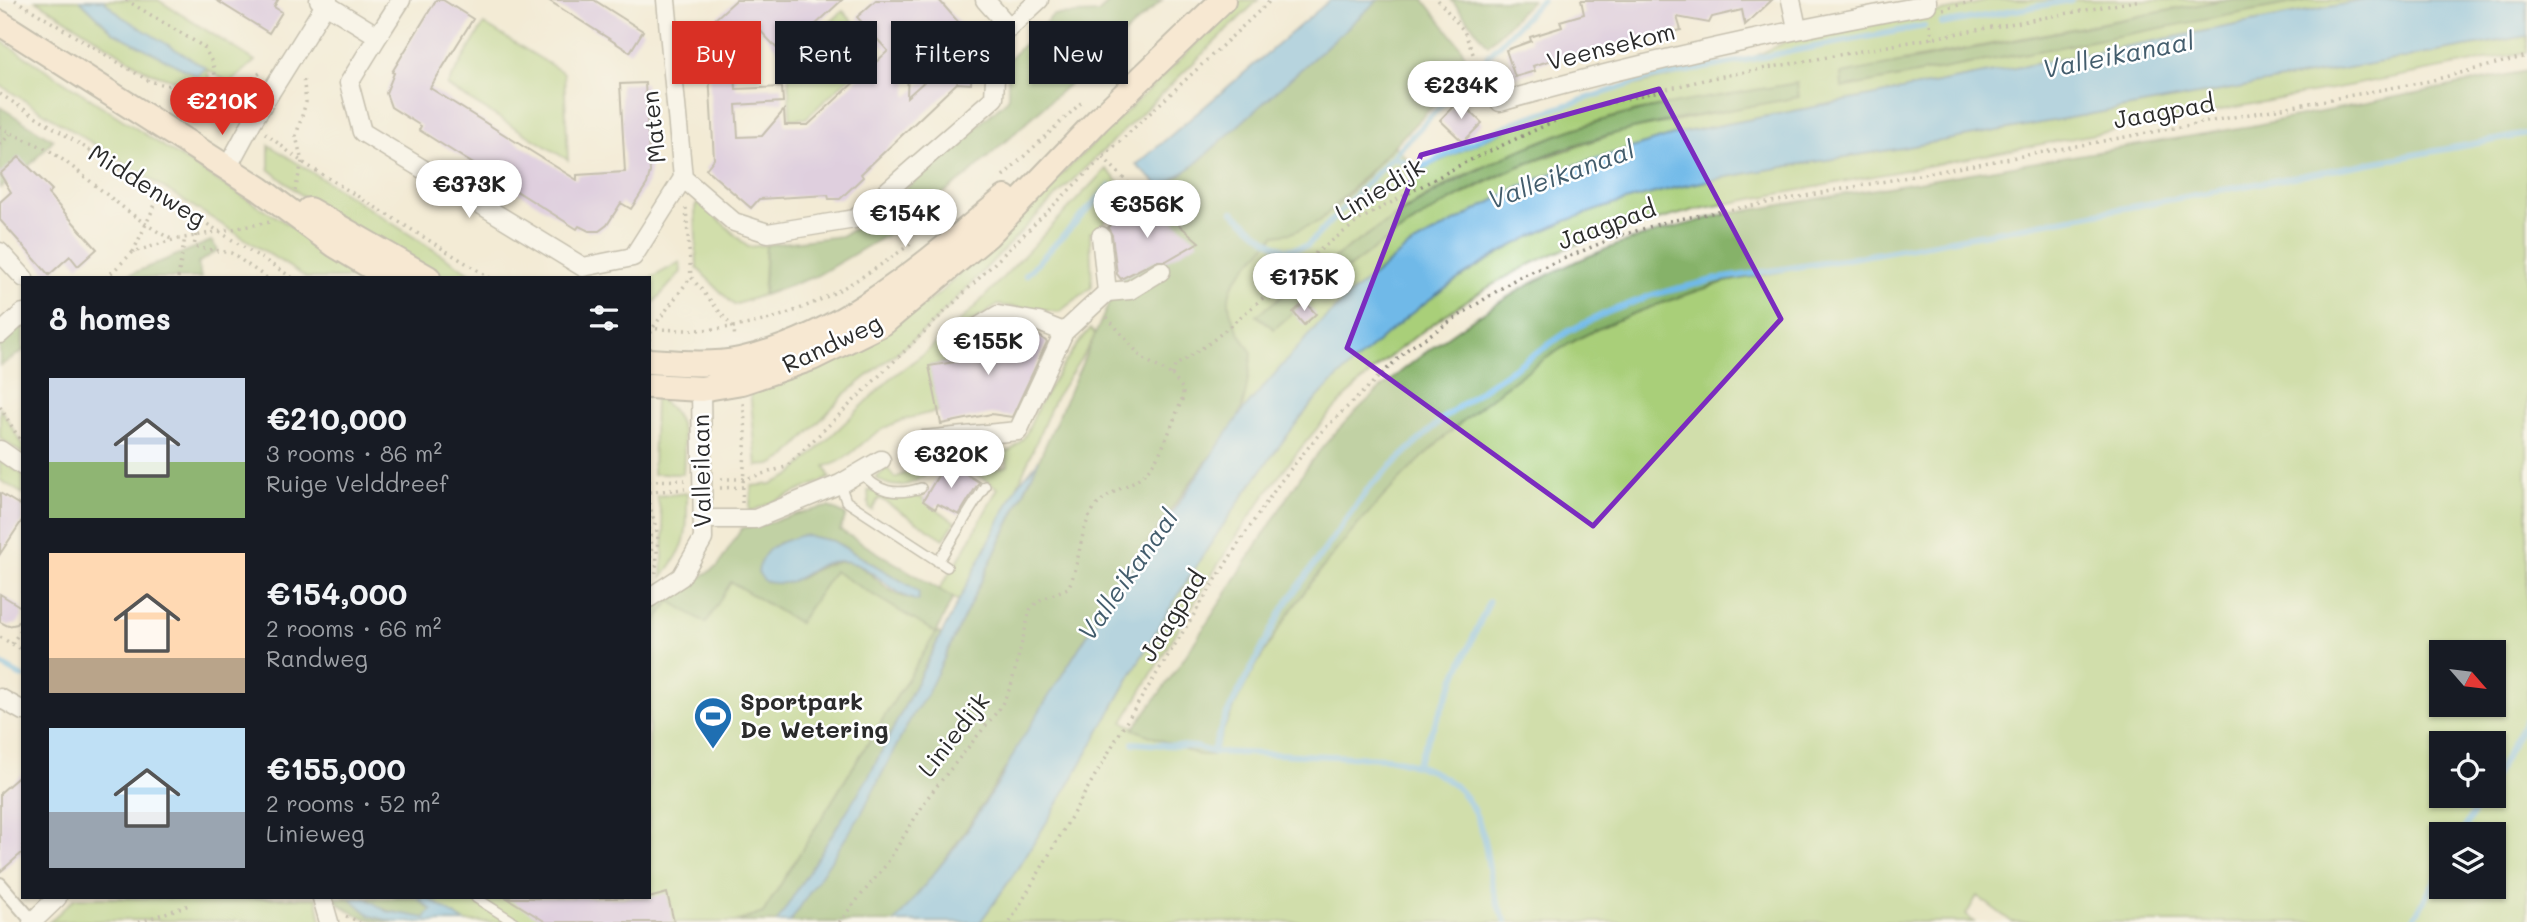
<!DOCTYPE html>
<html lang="en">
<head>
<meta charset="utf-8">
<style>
	body { margin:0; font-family:Mali,sans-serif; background:#20242c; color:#f1f3f6; height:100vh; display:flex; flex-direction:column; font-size:26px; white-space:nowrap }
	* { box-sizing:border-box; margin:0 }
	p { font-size:23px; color:#9ea1a6 }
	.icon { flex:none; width:38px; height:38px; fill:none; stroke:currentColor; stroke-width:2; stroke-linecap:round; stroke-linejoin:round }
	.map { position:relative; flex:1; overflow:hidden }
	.side { position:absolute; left:21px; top:276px; width:630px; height:623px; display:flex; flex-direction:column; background:#171b24; border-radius:0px; box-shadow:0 2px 5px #0004 }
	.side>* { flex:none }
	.guide { position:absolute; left:672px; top:21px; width:665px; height:63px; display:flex; gap:14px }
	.needle { width:46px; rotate:118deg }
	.controls { position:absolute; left:2429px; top:640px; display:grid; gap:14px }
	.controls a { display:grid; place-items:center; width:77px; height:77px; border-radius:0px; background:#171b24; box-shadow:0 2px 5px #0004; font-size:35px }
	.price { position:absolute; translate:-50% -60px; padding:0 16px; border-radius:24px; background:#fff; color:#222; font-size:23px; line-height:46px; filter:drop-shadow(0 2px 4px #0008) }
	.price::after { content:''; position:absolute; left:50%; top:42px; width:21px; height:16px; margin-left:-10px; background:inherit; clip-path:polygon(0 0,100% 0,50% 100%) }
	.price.selected { background:#d93025; color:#fff }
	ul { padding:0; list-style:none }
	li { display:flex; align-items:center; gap:21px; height:175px; padding:0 28px }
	li span { display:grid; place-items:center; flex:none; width:196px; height:140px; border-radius:0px; color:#555 }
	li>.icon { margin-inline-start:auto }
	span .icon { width:84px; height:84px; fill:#fffc; stroke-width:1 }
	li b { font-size:30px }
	h2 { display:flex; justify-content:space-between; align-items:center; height:84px; padding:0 28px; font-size:30px }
	.pill { padding:0 24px; border-radius:0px; background:#171b24; box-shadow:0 2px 5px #0004; font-size:24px; line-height:63px }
	.pill.selected { background:#d93025; color:#fff }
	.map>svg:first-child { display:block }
</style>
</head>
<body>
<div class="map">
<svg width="2527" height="922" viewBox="0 0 2527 922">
	<rect width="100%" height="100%" fill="#fff"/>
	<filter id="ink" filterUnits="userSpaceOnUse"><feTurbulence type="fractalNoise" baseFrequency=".0143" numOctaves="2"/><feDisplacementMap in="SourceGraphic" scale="14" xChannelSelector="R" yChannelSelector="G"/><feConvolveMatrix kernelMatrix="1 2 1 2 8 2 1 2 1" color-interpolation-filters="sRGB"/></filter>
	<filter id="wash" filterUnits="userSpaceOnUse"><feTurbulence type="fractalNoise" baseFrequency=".00686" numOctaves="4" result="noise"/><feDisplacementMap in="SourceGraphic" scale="28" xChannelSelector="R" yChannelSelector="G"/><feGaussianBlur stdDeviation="1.57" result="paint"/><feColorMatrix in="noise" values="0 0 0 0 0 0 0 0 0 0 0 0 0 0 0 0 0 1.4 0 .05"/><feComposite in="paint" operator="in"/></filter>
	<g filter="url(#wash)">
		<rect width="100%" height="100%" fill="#f3ebd5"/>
		<path fill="#a9cf79" stroke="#6a7d52" stroke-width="2" fill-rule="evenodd" d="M36,0H80L113,32L121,16L103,0H158L255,61L230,83L207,69L212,92L149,72Z
			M1241,0H1258L1042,210L931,325L844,395L787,456L771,465L757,466L750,390L844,358L939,294Z
			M1991,0H2223L1902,61L2104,38L2310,0H2365L1680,133L1560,170L1517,188L1407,248L1352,293L1315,328L1236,422L1252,353C1242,339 1224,319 1226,300C1228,281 1262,250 1275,235C1328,229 1359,182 1394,146L1419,171L1545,111L1603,93L1754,57L1789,40L1952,10ZM1797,83L1721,112L1622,131L1515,168L1436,208L1381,244L1318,290L1274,329L1257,316L1310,274L1416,202L1462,176L1557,135L1637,111Z
			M843,11L879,50L806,118L790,119L788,59Z
			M484,24L564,73L568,160L447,86Z
			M2527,36V52L1694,210C1650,223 1605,232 1562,250C1478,285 1378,356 1319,426C1242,516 1183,621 1123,722L1199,755H1213C1274,597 1422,432 1567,345C1615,317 1671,300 1724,282L2527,134V922H2012L1977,896L1966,915L1974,922H980C1051,827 1103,720 1164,618C1205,550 1250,483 1299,420C1357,344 1478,256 1566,221C1676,178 1797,166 1913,146C2117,109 2322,73 2527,36ZM2441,653H2494V705H2441ZM2441,744H2494V796H2441ZM2441,835H2494V887H2441Z
			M0,40L203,172L376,278H307L0,85Z
			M269,145L478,278H445L437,274L307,200L269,169Z
			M1106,169L1125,188C1123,205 1103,213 1102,230L1090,232L1092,287L1059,312L998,305L960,330L963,358L930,366L939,411C916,416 896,420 876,433C859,444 845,464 825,466L830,478L749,512L752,486L771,484L790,476L891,378L926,352L973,309Z
			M699,201L748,247L766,245L763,295L734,305L697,268L695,207Z
			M680,262L681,272L649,308V279Z
			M1090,329L1096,335L1054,400L1018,485L959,601L938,591L965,549L998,488L943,453C927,478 902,497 876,478L887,468L895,478L927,463L925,451L946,452L979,460L980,473L1008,466L1005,453C1029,442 1029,422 1041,402C1055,377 1071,351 1090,329Z
			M655,397C687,414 685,441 683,474H653Z
			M0,408L23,445V454L0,438Z
			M0,460L23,475V494L0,480Z
			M868,490L883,495H917L955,522L944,539L879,498L872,510L869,508Z
			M687,493C687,535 689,544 662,577L664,529L657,496Z
			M834,571L936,633L763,913L735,922H465L428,898H649V631L670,601L731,582L799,623Z
			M75,898H317L321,922L131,920L49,922Z"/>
		<path fill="#86b269" stroke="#586e4a" stroke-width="2" fill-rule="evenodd" d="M1112,0H1162L967,176L885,236L816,276L764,295L766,245L841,236L869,221L1008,99V60L1053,15L1098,13Z
			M1378,0H1424L1461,47L1470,68L1320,221L1291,233L1275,235C1230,287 1210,290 1252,353C1248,375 1246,407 1234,426C1223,443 1207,459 1195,476C1159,526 1123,578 1090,630C1027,730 973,833 895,922H790L860,816L913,714L926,696L1024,493L1161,187L1193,166Z
			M1451,0H1532L1488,45Z
			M2223,0H2310L1842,88L1841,74Z
			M2527,71V134L1724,282C1671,300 1615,317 1567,345C1424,431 1273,599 1213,755H1199L1133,729C1178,671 1216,609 1255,548C1275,519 1292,487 1313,459C1374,380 1501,291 1594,254C1635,237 1678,227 1721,215L2251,126Z
			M1797,83L1799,97C1729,111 1659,120 1591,140C1471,175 1365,248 1274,329L1257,315C1350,243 1446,177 1557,135C1633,106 1717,97 1797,83Z
			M0,107L53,140L30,165L0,188Z
			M211,241L218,250L198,263L201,278H121Z
			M23,324V351L0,366V345Z
			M829,507L846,515L840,530L953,598L936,632L941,634L869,776L777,922H737L763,913L936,633L834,571L799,623L731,582L706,623L670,601L649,631V609L718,566L742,528C772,525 799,510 829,507ZM803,535L834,541L910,586L918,600C865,595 870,532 799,579L778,543Z
			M333,898H350L371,916L396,922C368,922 354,917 333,898Z
			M366,898H417L432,911L425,918C405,915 381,913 366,898Z"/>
		<path fill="#70b9e8" stroke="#4e728a" stroke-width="2" d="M80,0H103L121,16L206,68L197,76L113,32Z
			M1330,0H1378L1193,166L1161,187L1136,165Z
			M2365,0H2527V36C2322,73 2117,109 1913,146C1798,166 1676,178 1566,221C1501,247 1440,288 1388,333C1357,361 1324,386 1299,420C1250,483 1205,550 1164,618C1103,720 1051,827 980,922H895L958,844L1001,779L1017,747L1091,629L1244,409L1315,328L1352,293L1408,247L1517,188L1560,170L1680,133Z
			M1039,460L926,696L913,714L860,816L790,922H777L869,776L1018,485Z
			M803,535L833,541L910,586L919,593L918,601C890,595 871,562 841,561C809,559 802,592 764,581L758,572C762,546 780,542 803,535Z
			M350,898H366L386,911L425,918L432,910L417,898H428L465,922H396L371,916Z"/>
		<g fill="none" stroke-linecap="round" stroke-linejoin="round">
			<path stroke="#70b9e8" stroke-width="6" d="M1941,24L2071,0
				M1487,57L1542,0
				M1392,157L1465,81
				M1233,212L1268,241L1286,250L1307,246L1392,157L1420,168L1517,121L1647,79L1924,26
				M1026,275L1110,186
				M0,664L23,677
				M1133,743L1196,747L1212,752L1389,758C1446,770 1476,790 1486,850C1490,874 1493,900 1506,922
				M1212,752L1225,718L1284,607L1370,486L1441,420L1483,389L1569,331L1606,313L1652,295L1717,279L1842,260L2527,134
				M1417,763L1489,602
				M2494,777L2527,718
				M2461,835L2483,796
				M2412,922L2441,870"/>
		</g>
		<g id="blocks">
			<path fill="#c8aee9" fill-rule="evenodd" d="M216,0H278L274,7L282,12L269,33Z
				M436,0H443L473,19L430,88L577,180V175L625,172L620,84L645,83L650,172L647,184L631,209L621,203L607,225L599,231H589L579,226L577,229L419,130L421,126L391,107L386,93L394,73L392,72Z
				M548,0H594L643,31L630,52Z
				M736,0H842L783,55L757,27L737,45L738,56H734L736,89L782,87L783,102L736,105L738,137L762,136L784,110L785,125H808L888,51L857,17L876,0H939L960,24L974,25L971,84L957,83L861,174L863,177L840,199H829L828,195L759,199L751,208L706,169L714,159L709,74L718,73L717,43L727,34L714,20ZM929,26L955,54L907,97L909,45Z
				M1581,0H1772L1745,25L1742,10L1712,17L1709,23L1677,17L1681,30L1555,59L1533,66L1535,71L1515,77L1506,50L1531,41L1530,37L1562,27L1560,21L1584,14Z
				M1459,100L1482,123L1463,142L1440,120Z
				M19,157L52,190L48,194L97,249L78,266L70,256L49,275L0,220V202L11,192L0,174Z
				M1152,202L1199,242L1166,261H1156L1121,279L1117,274L1112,235L1108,228L1121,210L1138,217Z
				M1305,302L1316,314L1304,325L1293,312Z
				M1000,327L1036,333L1047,342L1012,417L991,414L941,424L929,366L980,358L984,352L983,338Z
				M946,462L979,482L959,515L938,504L935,509L923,501Z
				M0,493L23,507V519L0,554Z
				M0,594L21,607L22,617L17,624L8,626L0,622Z
				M23,773V852L0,872V793Z
				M667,893L674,922H546L507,898H649Z"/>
		</g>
	</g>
	<g filter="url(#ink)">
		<use href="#blocks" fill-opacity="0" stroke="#8f8b80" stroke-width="2"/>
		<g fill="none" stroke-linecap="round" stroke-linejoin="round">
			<g stroke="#8f8b80" stroke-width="12">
				<path id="service" d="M861,472C877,492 896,496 921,488
					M840,484L846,501L947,567
					M938,562L985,486
					M476,898L514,922"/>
			</g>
			<g stroke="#8f8b80" stroke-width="16">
				<path id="pedestrian" d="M0,884L27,915"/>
			</g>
			<g stroke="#8f8b80" stroke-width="21">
				<path id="minor" d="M319,0L378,36L349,83L362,132L583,267L633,257L683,178
					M666,0L683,178L734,222L768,233L855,219L994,98L997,39L1039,0
					M985,0L1009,27
					M1791,0L1797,28
					M378,36L401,0
					M1482,73L1500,102C1641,62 1783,31 1927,5V0
					M226,170L252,122L328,0
					M0,252L24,278
					M1107,292L1130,290L1161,271
					M0,334L23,313
					M973,349L970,332L998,315L1039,322L1064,332
					M923,440L1018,431L1064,332L1107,292L1101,236
					M0,450L23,466
					M703,519H755L840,484L881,460
					M649,598L681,577L703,539L701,389
					M0,698L23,711
					M322,898L329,922
					M32,922L57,898"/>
			</g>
			<g stroke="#8f8b80" stroke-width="28">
				<path id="secondary" d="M0,23L260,189L335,245L390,278
					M309,210L428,278
					M649,361C679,363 711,366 740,360C844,337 925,264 1005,198
					M649,386L701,389L742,382L812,358L883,323L988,235L1098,120L1223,0"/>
			</g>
			<path stroke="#8f8b80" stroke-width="3.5" stroke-dasharray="2 5" stroke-linecap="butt" d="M15,0L149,81L208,95L236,112
				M126,0L204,47L213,64L220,102L260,73
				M1438,0L1464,31L1474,56
				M1943,9L1979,0
				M1930,24L1932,39
				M0,94L293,278
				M0,126C16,138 36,142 53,153C94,181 128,217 173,240
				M265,133L302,162L490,278
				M0,145L10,134
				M1103,157L1135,190L1170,201
				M1003,176L1082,102
				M295,191L302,162L296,136L306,102L303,76
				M686,208L691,277L734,329L735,339
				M1110,221L1135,190
				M196,235L194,247L231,253L267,278
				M133,252L160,194
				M106,278L133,252L173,240L270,222
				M178,278L185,237
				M1107,317L1142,358L1172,375
				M649,328C758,339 826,305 912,243
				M649,340L652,329L691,277
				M1172,375L1175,366L1211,342L1317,252L1361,219L1464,163L1559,119L1601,105L1712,78L2141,0
				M0,407L20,440
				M721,479H745L786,467L1103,157L1271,0
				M649,481L685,480
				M720,488L743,487
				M649,492L685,489
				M649,503L658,535L656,573
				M742,503L746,431L743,403
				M649,528L652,546L649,565
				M22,591L23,593
				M0,637L23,650
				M12,644L23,626
				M346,916L360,922
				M139,922L192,904
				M839,922L886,865L928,797L1000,708L1011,686L1030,610L1038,601L1068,588C1081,563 1078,534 1093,510C1107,490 1130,488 1146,472C1164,454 1172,421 1183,398V389L1172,375
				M1010,922L1125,724L1244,535L1281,481L1320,433L1408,349L1517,278L1616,237L1669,221L2429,81L2527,56"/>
			<use href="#service" stroke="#fff" stroke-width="9"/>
			<use href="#pedestrian" stroke="#fff" stroke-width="12"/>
			<use href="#minor" stroke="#fff" stroke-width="18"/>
			<use href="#secondary" stroke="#fce5cf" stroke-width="24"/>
		</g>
	</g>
	<path d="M0 0H2527V922H0ZM1659,89L1781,319L1593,526L1347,348L1421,155Z" fill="#f3ebd5" fill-opacity=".55" fill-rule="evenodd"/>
	<path fill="none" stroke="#7b2cbf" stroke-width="5" stroke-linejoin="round" d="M1659,89L1781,319L1593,526L1347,348L1421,155Z"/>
	<defs>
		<g id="stadium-pin" transform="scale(2.0125)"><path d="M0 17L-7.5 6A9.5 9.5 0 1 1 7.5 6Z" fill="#1f6fb2" stroke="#fff"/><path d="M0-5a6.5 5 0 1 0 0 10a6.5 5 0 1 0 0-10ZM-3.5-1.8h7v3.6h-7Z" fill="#fff"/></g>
	</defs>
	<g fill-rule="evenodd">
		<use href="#stadium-pin" x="713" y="716"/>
	</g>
	<g text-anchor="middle" stroke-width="5" stroke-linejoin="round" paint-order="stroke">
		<g font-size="24" fill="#2b2b2b" stroke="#fff">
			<text transform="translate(1611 47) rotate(-14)" y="8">Veensekom</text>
			<text transform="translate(2164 112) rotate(-10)" y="8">Jaagpad</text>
			<text transform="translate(654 127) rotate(-96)" y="8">Maten</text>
			<text transform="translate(147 186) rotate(32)" y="8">Middenweg</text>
			<text transform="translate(1380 190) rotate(-31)" y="8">Liniedijk</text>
			<text transform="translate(1607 225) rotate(-20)" y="8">Jaagpad</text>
			<text transform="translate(832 344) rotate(-25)" y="8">Randweg</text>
			<text transform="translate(702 471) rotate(-91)" y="8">Valleilaan</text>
			<text transform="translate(1173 616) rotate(-58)" y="8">Jaagpad</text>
			<text transform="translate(954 735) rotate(-52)" y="8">Liniedijk</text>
		</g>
		<g font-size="24" font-weight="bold" fill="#2b2b2b" stroke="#fff" text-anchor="start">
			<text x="740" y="710">Sportpark<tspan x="740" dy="28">De Wetering</tspan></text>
		</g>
		<g font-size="26" font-style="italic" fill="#435d6d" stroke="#fff">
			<text transform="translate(2118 55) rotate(-11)" y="9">Valleikanaal</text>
			<text transform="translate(1561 175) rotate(-20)" y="9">Valleikanaal</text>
			<text transform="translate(1128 575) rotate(-55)" y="9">Valleikanaal</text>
		</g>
	</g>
</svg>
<div class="controls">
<a><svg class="needle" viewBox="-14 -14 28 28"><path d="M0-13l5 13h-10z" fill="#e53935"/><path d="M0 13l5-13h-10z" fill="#9ea1a6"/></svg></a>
<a><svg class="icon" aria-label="locate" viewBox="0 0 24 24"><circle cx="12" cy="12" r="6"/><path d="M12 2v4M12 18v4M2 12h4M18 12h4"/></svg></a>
<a><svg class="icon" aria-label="layers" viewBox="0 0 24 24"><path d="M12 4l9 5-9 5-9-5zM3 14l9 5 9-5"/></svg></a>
</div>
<b class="price" style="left:1461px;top:121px">€234K</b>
<b class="price selected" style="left:222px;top:137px">€210K</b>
<b class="price" style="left:469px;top:220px">€373K</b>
<b class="price" style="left:1147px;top:240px">€356K</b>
<b class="price" style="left:905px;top:249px">€154K</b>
<b class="price" style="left:1304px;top:313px">€175K</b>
<b class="price" style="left:988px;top:377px">€155K</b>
<b class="price" style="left:951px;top:490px">€320K</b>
<div class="guide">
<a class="pill selected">Buy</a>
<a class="pill">Rent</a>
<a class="pill">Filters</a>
<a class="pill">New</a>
</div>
<section class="side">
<h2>8 homes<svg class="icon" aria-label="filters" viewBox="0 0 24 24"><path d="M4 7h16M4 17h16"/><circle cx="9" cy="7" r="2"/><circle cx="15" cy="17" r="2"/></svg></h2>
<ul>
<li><span style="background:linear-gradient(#c9d6e8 60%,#8fb573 0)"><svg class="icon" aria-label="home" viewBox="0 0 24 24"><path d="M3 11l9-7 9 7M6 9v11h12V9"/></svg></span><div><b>€210,000</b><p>3 rooms · 86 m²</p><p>Ruige Velddreef</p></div></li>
<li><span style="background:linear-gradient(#ffd9b3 75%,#b9a48a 0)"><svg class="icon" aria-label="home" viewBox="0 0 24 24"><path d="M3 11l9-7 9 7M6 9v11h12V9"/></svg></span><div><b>€154,000</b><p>2 rooms · 66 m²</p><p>Randweg</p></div></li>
<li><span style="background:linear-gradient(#bfe0f5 60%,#9aa5b1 0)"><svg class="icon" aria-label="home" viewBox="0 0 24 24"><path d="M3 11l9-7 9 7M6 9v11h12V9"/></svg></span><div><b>€155,000</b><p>2 rooms · 52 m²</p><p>Linieweg</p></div></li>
</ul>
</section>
</div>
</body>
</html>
